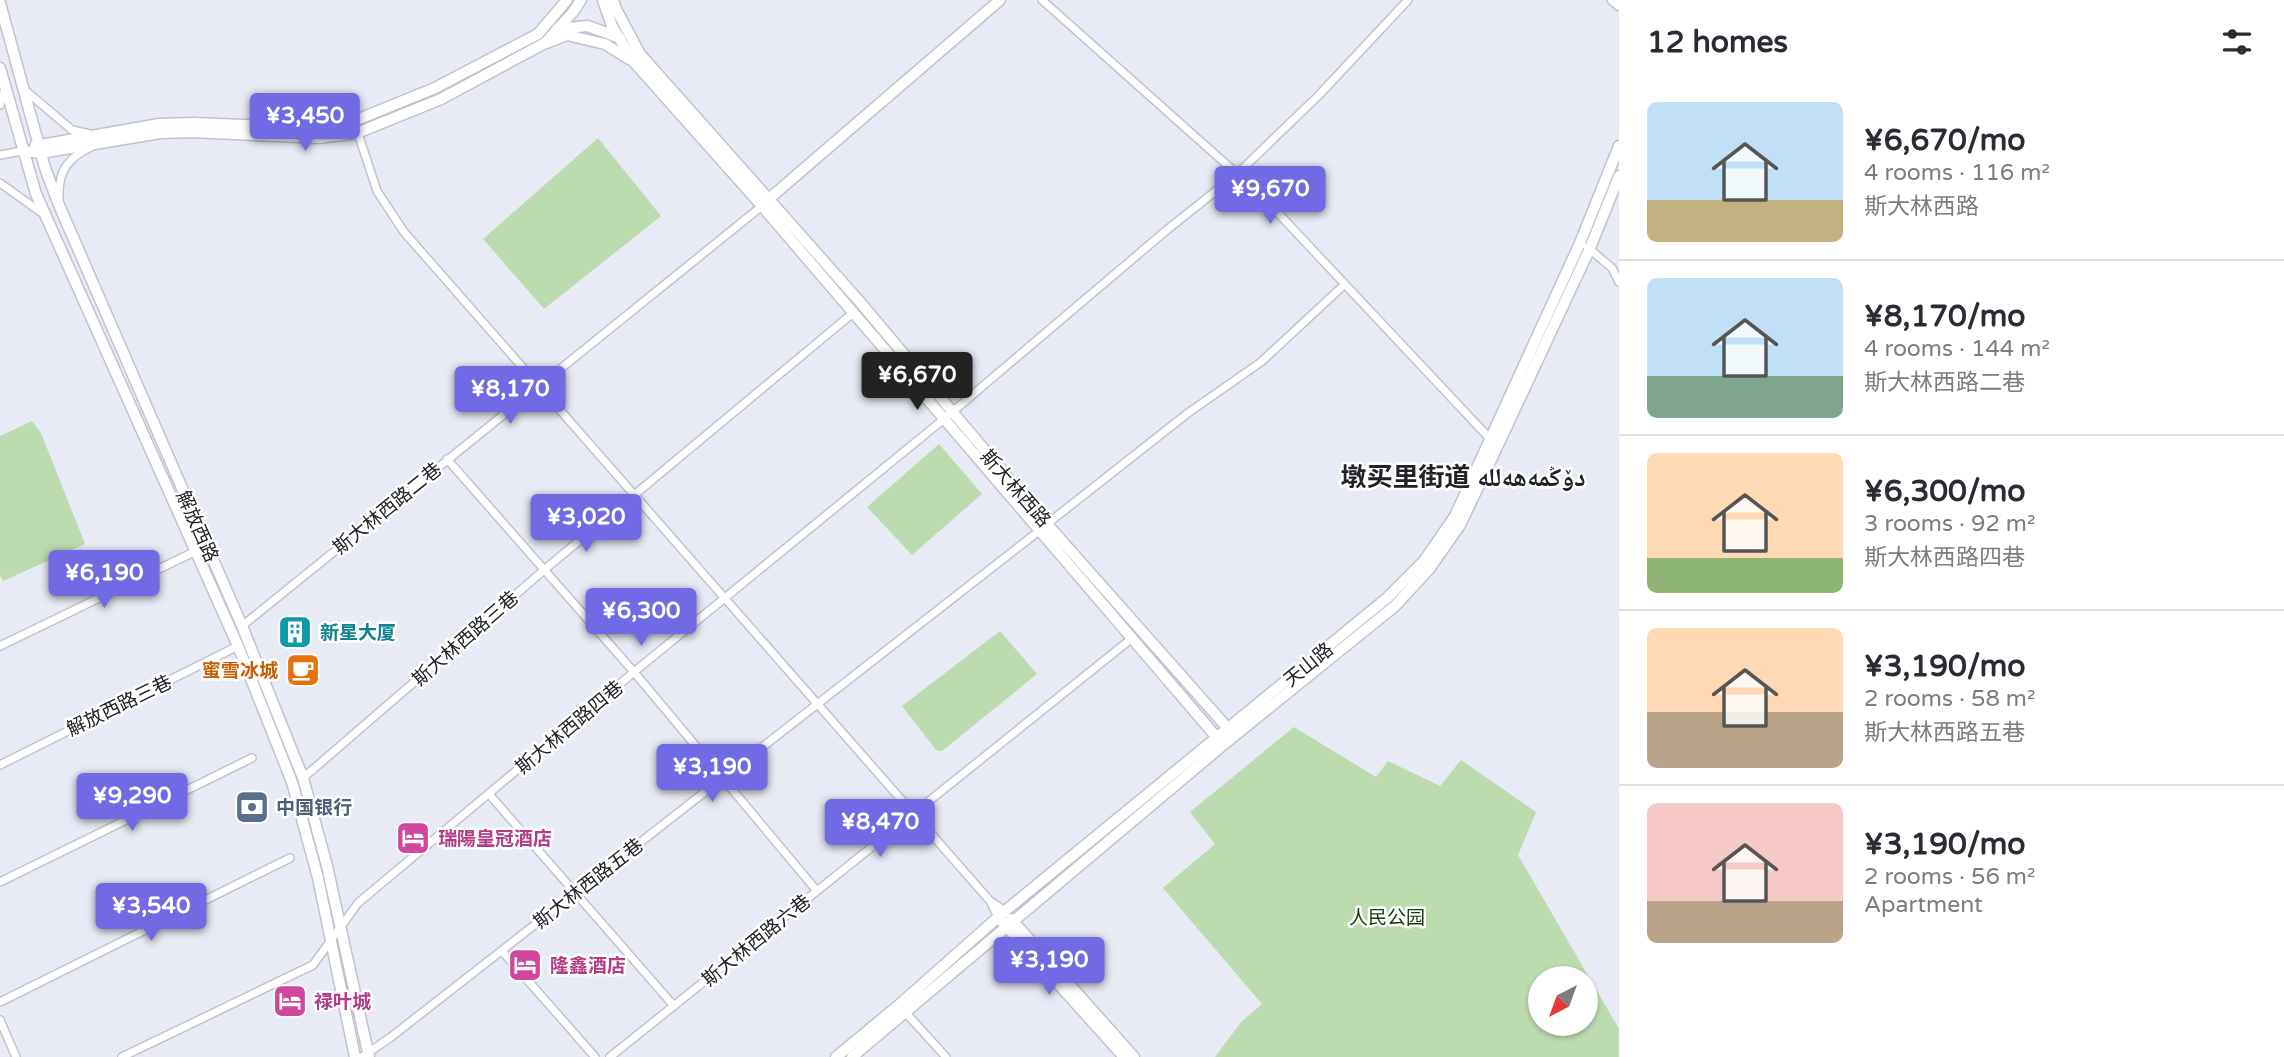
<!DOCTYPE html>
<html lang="en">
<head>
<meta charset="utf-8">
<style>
	body { margin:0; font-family:"Varela Round","Noto Naskh Arabic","Noto Sans SC",sans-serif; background:#f7f7f7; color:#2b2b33; height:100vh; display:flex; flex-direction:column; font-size:26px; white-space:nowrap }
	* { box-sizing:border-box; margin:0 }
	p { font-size:23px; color:#7c7c81 }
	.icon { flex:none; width:38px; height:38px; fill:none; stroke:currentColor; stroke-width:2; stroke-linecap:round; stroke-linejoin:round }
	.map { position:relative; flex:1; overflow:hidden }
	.details { display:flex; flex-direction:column; background:#fff; width:665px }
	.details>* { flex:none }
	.needle { width:46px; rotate:221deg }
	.tools { position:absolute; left:1528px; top:966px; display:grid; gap:14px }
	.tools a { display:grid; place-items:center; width:70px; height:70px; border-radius:50%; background:#fff; box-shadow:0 2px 5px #0004; font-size:35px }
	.price { position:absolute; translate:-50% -60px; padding:0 16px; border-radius:7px; background:#7269e4; color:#fff; font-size:23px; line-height:46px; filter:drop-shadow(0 2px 4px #0008) }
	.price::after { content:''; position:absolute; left:50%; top:42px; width:21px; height:16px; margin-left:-10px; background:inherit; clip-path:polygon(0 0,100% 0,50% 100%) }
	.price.selected { background:#222; color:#fff }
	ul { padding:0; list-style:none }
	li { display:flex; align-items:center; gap:21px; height:175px; padding:0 28px }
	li+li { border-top:2px solid #e1e1e2 }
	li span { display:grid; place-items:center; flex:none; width:196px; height:140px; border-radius:10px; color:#555 }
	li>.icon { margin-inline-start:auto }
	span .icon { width:84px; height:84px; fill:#fffc; stroke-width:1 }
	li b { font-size:30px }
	h2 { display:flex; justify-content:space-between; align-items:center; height:84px; padding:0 28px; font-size:30px }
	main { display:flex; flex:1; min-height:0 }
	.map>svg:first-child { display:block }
</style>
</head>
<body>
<main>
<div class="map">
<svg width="1619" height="1057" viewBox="0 0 1619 1057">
	<rect width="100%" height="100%" fill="#e8ebf5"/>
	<path fill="#bcdbaf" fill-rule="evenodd" d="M598,138L661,216L544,309L483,239Z
		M32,421L41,433L85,544L3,581L0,575V436Z
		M939,444L982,494L912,555L867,507Z
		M1000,631L1037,674L942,751L936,750L902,706Z
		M1294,727L1376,777L1388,761L1440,786L1461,760L1536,812L1518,855L1619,1029V1057H1215L1241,1022L1262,1004L1163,888L1215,844L1190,812ZM1540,978H1586V1024H1540Z"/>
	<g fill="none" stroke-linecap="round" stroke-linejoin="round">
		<g stroke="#c0c3cd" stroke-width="10">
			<path id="minor" d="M1042,0L1263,197L1493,442
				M26,91L72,130L90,134
				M0,105L5,88
				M354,121L377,191L404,232L990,901
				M0,155L22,151
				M0,183L42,213
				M59,198C58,172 67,158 91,147
				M1587,247L1612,268L1619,282
				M447,459L634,672L817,891
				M1047,524L1188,413L1261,362L1344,285
				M242,626L762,206
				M0,646L196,551
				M0,765L238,646
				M303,778L544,570L853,313
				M489,794L674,1006
				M0,882L252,758
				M998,917L990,901L1005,911
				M502,951L595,1057
				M0,1002L290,858
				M906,1013L946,1057
				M0,1020L16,1057
				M122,1057L313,965L358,903L634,672L944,419L1168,229L1237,174L1319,95L1408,0
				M362,1057L391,1037L1039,531
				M610,1057L1131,639"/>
		</g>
		<g stroke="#c0c3cd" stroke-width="13">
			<path id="major" d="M603,0L612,26L633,61L762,206L1219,740
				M613,0L616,9L640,54L859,301L1047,524L1232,733
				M1613,0L1619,5
				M0,3L45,168L59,205L242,626L303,778L327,866L369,1057
				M557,29L588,26L620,38
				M546,43L567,35L605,44L629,59
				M0,68L36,194L238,646L292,782L318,878L355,1057
				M35,146L159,124L193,123L295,127L354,121L435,88L538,34L567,0
				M22,151L41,153L160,133L192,132L319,138L357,133L441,99L545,43L573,12L581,0
				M764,203L1000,0
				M998,917L1124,1057
				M1011,919L1134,1057
				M836,1057L899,1005L1005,911L1387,598L1424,561L1455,516L1580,243L1619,146
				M852,1057L1223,745L1395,606L1430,568L1460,525L1498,445L1590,248L1619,176"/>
		</g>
		<use href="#minor" stroke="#fff" stroke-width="7"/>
		<use href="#major" stroke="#fff" stroke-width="10"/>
	</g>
	<defs>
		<g id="building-square" transform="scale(1.75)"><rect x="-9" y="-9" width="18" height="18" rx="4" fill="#0f9aa8" stroke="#fff"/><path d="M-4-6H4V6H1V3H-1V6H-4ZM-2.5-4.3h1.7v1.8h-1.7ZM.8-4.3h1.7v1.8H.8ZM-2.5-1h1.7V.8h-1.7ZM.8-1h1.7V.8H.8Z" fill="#fff"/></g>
		<g id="cafe-square" transform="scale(1.75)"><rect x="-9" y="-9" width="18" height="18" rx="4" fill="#e8710a" stroke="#fff"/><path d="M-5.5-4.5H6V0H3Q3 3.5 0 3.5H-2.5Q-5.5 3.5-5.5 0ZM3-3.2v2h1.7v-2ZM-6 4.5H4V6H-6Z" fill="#fff"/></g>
		<g id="bank-square" transform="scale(1.75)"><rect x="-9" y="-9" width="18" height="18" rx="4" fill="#5c6f8a" stroke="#fff"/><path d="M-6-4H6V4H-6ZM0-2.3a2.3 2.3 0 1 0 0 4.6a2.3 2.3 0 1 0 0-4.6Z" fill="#fff"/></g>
		<g id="hotel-square" transform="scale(1.75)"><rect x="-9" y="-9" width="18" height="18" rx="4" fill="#d1479c" stroke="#fff"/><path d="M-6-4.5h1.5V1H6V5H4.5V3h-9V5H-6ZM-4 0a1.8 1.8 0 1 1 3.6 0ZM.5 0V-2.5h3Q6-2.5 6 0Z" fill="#fff"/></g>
	</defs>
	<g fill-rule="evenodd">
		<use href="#building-square" x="295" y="632"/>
		<use href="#cafe-square" x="303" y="670"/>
		<use href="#bank-square" x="252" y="807"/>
		<use href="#hotel-square" x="413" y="838"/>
		<use href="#hotel-square" x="525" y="965"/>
		<use href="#hotel-square" x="290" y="1001"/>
	</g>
	<g text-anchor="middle" stroke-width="5" stroke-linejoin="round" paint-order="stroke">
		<g font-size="19" fill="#212226" stroke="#fff">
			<text transform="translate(1016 488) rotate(49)" y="7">斯大林西路</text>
			<text transform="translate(387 508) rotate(-39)" y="7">斯大林西路二巷</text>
			<text transform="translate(198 526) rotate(66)" y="7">解放西路</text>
			<text transform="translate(465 638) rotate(-41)" y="7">斯大林西路三巷</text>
			<text transform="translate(1308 664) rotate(-39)" y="7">天山路</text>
			<text transform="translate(119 705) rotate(-26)" y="7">解放西路三巷</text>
			<text transform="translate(569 727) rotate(-40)" y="7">斯大林西路四巷</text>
			<text transform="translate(588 883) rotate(-38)" y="7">斯大林西路五巷</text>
			<text transform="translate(756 940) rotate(-39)" y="7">斯大林西路六巷</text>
		</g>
		<g font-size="19" font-weight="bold" fill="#0d838f" stroke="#fff" text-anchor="start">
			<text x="320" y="639">新星大厦</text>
		</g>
		<g font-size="19" font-weight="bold" fill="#c56008" stroke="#fff" text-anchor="end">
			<text x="278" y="677">蜜雪冰城</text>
		</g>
		<g font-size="19" font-weight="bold" fill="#4e5e75" stroke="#fff" text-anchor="start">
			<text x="276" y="814">中国银行</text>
		</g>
		<g font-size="19" font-weight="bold" fill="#b23c85" stroke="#fff" text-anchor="start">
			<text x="438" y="845">瑞陽皇冠酒店</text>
			<text x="550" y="972">隆鑫酒店</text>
			<text x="314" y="1008">禄叶城</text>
		</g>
		<g font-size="19" fill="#193608" stroke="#fff">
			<text x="1387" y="924">人民公园</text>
		</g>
		<g font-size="26" font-weight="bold" fill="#212226" stroke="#fff">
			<text x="1463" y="486">墩买里街道 دۆڭمەھەللە</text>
		</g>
	</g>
</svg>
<div class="tools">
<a><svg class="needle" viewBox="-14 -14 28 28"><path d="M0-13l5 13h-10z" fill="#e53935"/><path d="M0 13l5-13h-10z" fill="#7c7c81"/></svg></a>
</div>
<b class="price" style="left:305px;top:153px">¥3,450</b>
<b class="price" style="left:1270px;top:226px">¥9,670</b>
<b class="price selected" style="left:917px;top:412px">¥6,670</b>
<b class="price" style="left:510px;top:426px">¥8,170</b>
<b class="price" style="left:586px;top:554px">¥3,020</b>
<b class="price" style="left:104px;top:610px">¥6,190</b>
<b class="price" style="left:641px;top:648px">¥6,300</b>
<b class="price" style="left:712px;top:804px">¥3,190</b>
<b class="price" style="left:132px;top:833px">¥9,290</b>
<b class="price" style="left:880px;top:859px">¥8,470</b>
<b class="price" style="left:151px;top:943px">¥3,540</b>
<b class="price" style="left:1049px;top:997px">¥3,190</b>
</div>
<section class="details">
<h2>12 homes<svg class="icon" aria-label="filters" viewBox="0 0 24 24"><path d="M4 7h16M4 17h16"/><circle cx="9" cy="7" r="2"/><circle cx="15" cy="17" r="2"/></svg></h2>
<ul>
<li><span style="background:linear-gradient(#bfe0f5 70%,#c2b280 0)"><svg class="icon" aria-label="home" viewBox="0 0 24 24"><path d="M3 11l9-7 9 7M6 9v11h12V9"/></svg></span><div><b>¥6,670/mo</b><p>4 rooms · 116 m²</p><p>斯大林西路</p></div></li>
<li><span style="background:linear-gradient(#bfe0f5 70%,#7fa58c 0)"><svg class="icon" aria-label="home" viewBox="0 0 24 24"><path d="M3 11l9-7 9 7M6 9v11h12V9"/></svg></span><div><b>¥8,170/mo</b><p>4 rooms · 144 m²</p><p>斯大林西路二巷</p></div></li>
<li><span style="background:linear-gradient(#ffd9b3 75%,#8fb573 0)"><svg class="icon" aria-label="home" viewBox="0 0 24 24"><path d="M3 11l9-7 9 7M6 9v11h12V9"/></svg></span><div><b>¥6,300/mo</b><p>3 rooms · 92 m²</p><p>斯大林西路四巷</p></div></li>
<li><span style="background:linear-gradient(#ffd9b3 60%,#b9a48a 0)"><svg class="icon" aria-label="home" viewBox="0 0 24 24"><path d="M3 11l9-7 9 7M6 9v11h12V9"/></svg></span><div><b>¥3,190/mo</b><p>2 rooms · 58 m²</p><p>斯大林西路五巷</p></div></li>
<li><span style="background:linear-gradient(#f6c9c9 70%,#b9a48a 0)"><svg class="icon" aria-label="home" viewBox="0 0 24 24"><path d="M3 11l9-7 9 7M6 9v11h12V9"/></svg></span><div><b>¥3,190/mo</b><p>2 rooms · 56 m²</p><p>Apartment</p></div></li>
</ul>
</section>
</main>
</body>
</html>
